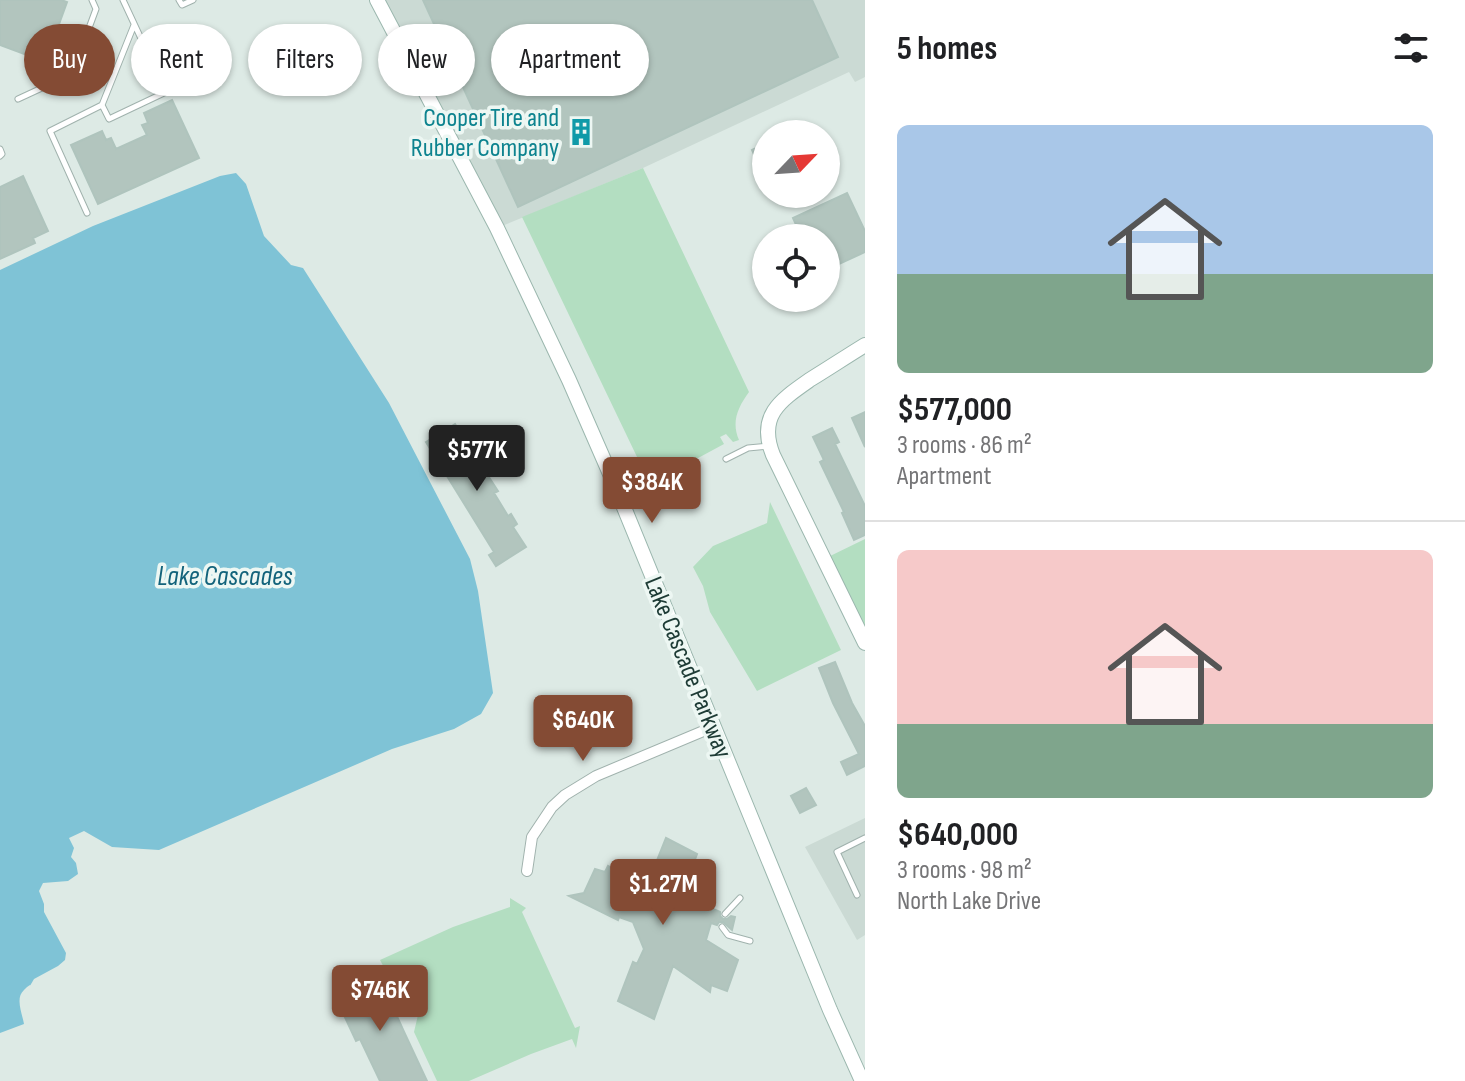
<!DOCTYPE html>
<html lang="en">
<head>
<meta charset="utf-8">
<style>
	body { margin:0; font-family:"Sofia Sans Condensed",sans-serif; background:#f6f6f6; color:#202124; height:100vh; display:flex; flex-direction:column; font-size:30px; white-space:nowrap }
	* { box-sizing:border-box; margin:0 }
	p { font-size:26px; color:#757577 }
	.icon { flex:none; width:44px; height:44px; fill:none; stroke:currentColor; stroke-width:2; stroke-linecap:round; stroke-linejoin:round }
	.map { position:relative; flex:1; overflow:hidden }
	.side { display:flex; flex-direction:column; background:#fff; width:600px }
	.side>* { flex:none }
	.top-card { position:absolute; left:24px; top:24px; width:720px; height:72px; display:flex; gap:16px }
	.needle { width:52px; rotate:65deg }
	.tools { position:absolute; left:752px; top:120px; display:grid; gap:16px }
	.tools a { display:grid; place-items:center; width:88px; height:88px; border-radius:50%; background:#fff; box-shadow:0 2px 6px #0004; font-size:40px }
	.price { position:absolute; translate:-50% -68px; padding:0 18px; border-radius:8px; background:#844b34; color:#fff; font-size:26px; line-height:52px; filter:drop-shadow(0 2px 4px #0008) }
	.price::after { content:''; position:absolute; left:50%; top:48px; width:24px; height:18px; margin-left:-12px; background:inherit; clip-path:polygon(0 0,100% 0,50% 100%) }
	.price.on { background:#222; color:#fff }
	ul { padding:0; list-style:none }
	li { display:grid; align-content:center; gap:16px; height:424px; padding:0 32px }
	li+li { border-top:2px solid #e0e0e0 }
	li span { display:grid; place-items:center; height:248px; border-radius:12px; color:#555 }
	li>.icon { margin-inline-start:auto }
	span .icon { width:144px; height:144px; fill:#fffc; stroke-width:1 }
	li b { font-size:34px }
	h2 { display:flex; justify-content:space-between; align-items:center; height:96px; padding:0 32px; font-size:34px }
	.tag { padding:0 28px; border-radius:36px; background:#fff; box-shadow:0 2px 6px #0004; font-size:28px; line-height:72px }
	.tag.on { background:#844b34; color:#fff }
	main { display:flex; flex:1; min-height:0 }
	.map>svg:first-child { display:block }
</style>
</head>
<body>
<main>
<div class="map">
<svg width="865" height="1081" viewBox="0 0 865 1081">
	<rect width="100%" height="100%" fill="#ddeae5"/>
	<path fill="#cbdad4" d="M377,0H865V77L855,82L849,72L643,168L497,228Z
		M865,818V935L857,940L805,847Z"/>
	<path fill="#b3dec1" d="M643,168L749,392C738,407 731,422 739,440L733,442L726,434L720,437L724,444L650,484L522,217Z
		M770,502L841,650L757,691L710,612L703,586L693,567L713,546L767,523Z
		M865,539V643L824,559Z
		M510,898L526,908L522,912L575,1028L580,1026L576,1048L572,1039L531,1054L469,1081H437L414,1032L418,1015L406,1009L380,960L453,927L510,907Z"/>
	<path fill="#7fc3d6" d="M236,173L246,184L264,236L291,265L303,268L389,403L470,559L478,591L493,693L481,714L454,729L392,749L159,850L112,847L84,831L69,838L74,848L71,857L76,863L78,874L68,881L43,883L39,891L44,904V912L66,953L65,960L58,966L34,979C27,991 34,980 24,990C15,998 22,1013 24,1024L0,1033V270L93,226L220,176Z"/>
	<path fill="#b2c5be" stroke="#afc4bd" stroke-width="2" d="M0,0H61L67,2L58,27L62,29L57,42L51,40L43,61L0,45Z
		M423,0H812L838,57L518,207Z
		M172,100L199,158L98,204L71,145L102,131L106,140L111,138L116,149L147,135L142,125L148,123L144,113Z
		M766,143V181L752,150Z
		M23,176L48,231L33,238L35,243L0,259V187Z
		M847,193L865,231V252L826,270V238H802L793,218Z
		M865,412V447L852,418Z
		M455,424L472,451L475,449L484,463L481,465L498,491L494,493L508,516L511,514L517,524L513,527L526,547L496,566L489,555L494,552L426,442Z
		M832,428L839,442L835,444L865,506V535L854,540L842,513L844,512L820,462L824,460L813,437Z
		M835,662L852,703L865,726V766L847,775L841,762L859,754L833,703L819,668Z
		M806,788L816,805L800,813L791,796Z
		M666,838L697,854L693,865L699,867L688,898L720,912V916L723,919H727L731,916L735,917L732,930L723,922H719L717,925L711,923L706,940L738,960L727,991L711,985L710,992L673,966L654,1019L618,1001L633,962L637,964L644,949L633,922L619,917L618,920L569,896L584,893L595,869L605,872L608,866L646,888Z
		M380,979L405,1034L427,1081H380L360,1039L356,1041L336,998L351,991L349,986L361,981L363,986Z"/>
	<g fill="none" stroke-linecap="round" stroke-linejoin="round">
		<g stroke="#a0b2ad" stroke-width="7">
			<path id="lane" d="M179,0L182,5L193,0
				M18,99L72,74L96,9L92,0
				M102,105L134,25
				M0,149L2,154L0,156
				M87,213L50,131L102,105L109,119L166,92L123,0
				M726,459L748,448L769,446
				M857,895L837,852L865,838
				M725,914L740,898
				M722,927L728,935L750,941"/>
		</g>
		<g stroke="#a0b2ad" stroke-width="12">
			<path id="street" d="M527,871L532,837L552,807L565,795L596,776L713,727"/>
		</g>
		<g stroke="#9bb7ae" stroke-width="16">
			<path id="secondary" d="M377,0L497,228L569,380L614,483L830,1010L862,1081
				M865,345C847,356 829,368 811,379C781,400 757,415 773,455L865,643"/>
		</g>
		<use href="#lane" stroke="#fff" stroke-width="5"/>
		<use href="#street" stroke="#fff" stroke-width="10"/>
		<use href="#secondary" stroke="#fff" stroke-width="14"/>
	</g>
	<defs>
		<g id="building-bare" transform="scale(2.16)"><path d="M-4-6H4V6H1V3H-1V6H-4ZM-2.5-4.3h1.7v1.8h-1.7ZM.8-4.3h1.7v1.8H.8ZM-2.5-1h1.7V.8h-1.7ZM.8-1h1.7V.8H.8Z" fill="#0f9aa8" stroke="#edf7f3" stroke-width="2.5" paint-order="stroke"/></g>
	</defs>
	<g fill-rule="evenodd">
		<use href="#building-bare" x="581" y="132"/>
	</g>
	<g text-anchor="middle" stroke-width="7" stroke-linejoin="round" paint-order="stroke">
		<g font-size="26" fill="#0d838f" stroke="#edf7f3" text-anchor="end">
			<text x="559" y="126">Cooper Tire and<tspan x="559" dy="30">Rubber Company</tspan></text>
		</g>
		<g font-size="26" fill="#1d3b35" stroke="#edf7f3">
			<text transform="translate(689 667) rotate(68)" y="9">Lake Cascade Parkway</text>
		</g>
		<g font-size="28" font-style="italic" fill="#13637b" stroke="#edf7f3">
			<text x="225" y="585">Lake Cascades</text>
		</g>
	</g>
</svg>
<div class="tools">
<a><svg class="needle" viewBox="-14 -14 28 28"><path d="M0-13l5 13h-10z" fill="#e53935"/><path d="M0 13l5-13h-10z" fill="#757577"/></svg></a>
<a><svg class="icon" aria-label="locate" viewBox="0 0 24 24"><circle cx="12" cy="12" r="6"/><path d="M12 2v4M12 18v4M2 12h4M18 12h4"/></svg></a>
</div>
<b class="price on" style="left:477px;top:493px">$577K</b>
<b class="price" style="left:652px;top:525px">$384K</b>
<b class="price" style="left:583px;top:763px">$640K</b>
<b class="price" style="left:663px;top:927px">$1.27M</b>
<b class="price" style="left:380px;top:1033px">$746K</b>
<div class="top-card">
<a class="tag on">Buy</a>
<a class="tag">Rent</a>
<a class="tag">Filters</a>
<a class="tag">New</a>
<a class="tag">Apartment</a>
</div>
</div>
<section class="side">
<h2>5 homes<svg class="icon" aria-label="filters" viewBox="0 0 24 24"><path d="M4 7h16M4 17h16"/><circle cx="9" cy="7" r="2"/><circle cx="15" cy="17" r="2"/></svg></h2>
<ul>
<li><span style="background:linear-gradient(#a9c7e8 60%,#7fa58c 0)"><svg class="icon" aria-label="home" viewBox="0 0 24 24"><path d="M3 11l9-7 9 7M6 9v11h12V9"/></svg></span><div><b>$577,000</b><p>3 rooms · 86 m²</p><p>Apartment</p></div></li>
<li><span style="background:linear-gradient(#f6c9c9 70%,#7fa58c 0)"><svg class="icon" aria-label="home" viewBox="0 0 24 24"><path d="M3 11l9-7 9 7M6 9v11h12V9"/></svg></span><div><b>$640,000</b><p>3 rooms · 98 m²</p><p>North Lake Drive</p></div></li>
</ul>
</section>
</main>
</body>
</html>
